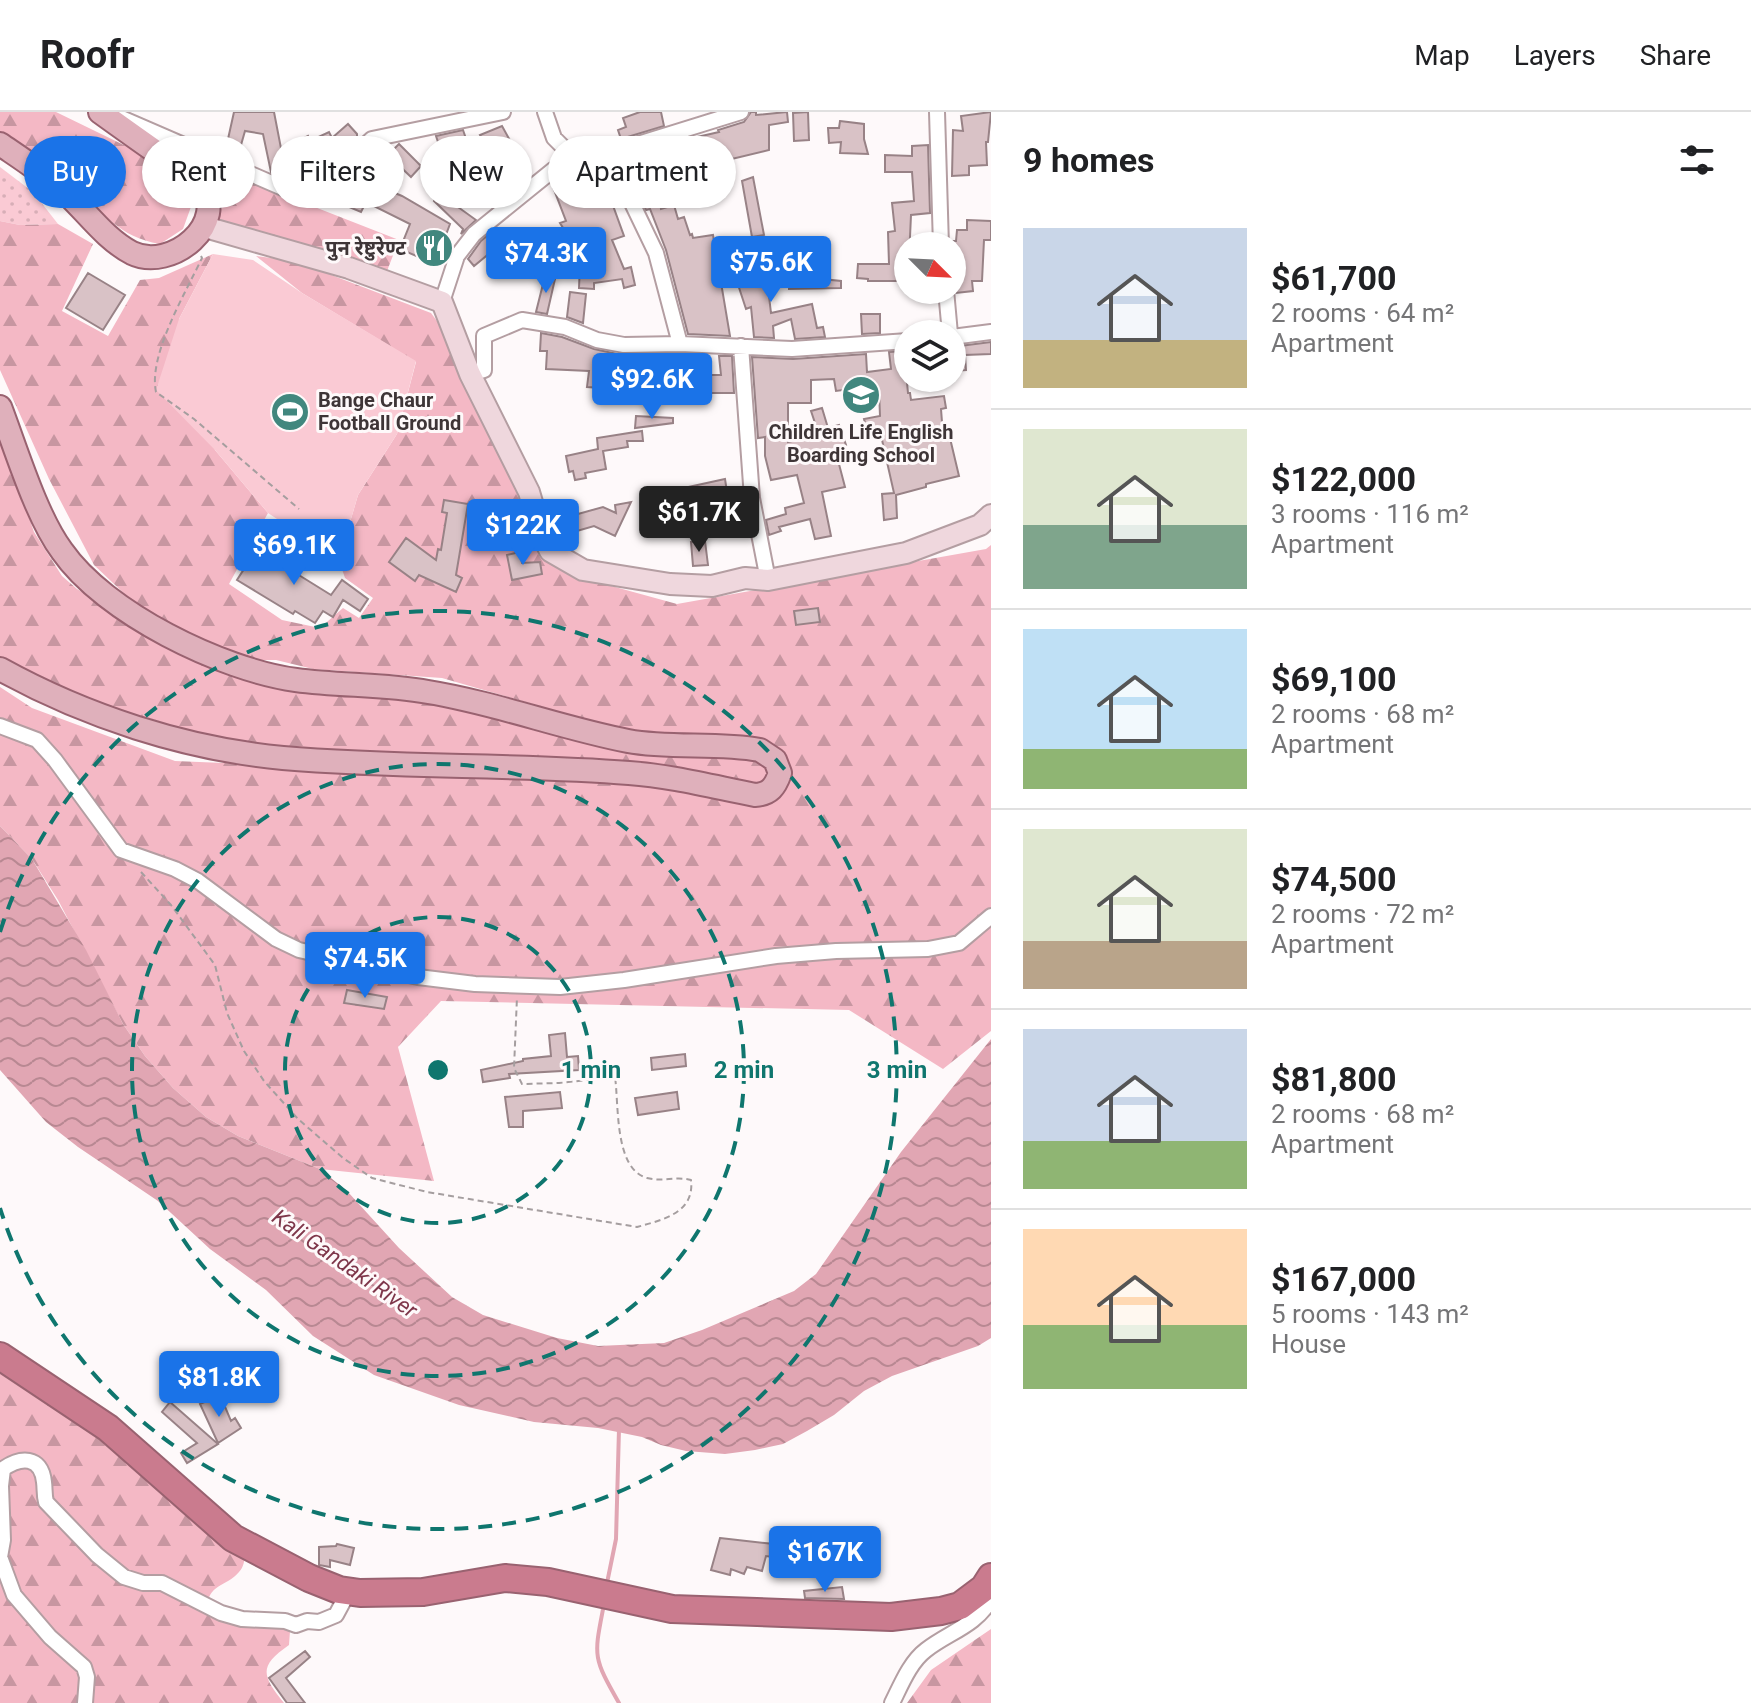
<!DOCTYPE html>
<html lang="en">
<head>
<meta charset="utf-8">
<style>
	body { margin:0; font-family:Roboto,"Noto Sans Devanagari",sans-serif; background:#f2f2f2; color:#202124; height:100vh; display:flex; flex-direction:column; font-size:30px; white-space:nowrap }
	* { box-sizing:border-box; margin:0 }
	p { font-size:26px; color:#757577 }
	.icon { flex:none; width:44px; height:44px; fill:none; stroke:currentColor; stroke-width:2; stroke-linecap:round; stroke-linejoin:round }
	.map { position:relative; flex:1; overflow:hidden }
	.details { display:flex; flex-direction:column; background:#fff; width:760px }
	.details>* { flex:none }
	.hud { position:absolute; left:24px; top:24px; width:760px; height:72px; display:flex; gap:16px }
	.needle { width:52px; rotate:114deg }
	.tools { position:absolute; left:894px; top:120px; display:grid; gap:16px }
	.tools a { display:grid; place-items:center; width:72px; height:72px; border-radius:50%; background:#fff; box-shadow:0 2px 6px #0004; font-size:40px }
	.price { position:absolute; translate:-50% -68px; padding:0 18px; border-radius:8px; background:#1a73e8; color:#fff; font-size:26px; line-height:52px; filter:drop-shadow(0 2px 4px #0008) }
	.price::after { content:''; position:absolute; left:50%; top:48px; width:24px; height:18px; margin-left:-12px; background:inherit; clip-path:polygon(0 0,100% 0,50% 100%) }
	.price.selected { background:#222; color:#fff }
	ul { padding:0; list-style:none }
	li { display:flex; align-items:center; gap:24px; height:200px; padding:0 32px }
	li+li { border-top:2px solid #e0e0e0 }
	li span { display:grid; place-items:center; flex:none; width:224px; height:160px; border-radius:0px; color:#555 }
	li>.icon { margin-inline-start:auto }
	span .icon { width:96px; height:96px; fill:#fffc; stroke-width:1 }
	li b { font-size:34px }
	h2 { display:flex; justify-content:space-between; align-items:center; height:96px; padding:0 32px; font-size:34px }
	.chip { padding:0 28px; border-radius:36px; background:#fff; box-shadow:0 2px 6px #0004; font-size:28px; line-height:72px }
	.chip.selected { background:#1a73e8; color:#fff }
	header { display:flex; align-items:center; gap:48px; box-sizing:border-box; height:112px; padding:0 40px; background:#fff; border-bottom:2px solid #e0e0e0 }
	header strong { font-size:38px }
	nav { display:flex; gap:44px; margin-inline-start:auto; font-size:28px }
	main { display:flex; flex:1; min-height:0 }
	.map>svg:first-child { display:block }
</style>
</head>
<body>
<header>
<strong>Roofr</strong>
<nav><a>Map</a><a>Layers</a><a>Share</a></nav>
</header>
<main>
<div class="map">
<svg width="991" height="1591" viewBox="0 0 991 1591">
	<defs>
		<pattern id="grass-dots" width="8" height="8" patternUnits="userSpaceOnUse" patternTransform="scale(2)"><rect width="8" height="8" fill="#facad4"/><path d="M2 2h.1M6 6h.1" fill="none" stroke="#d7aeb7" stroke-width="1.8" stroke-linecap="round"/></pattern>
		<pattern id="forest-firs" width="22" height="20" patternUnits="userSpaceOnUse" patternTransform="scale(2)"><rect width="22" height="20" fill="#f4b8c5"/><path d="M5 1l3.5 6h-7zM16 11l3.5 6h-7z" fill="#c796a1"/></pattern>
		<pattern id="water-waves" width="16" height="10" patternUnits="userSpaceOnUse" patternTransform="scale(2)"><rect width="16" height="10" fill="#e1a6b3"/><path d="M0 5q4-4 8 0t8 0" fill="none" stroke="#b88892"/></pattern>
	</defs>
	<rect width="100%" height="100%" fill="#fef9fa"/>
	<path fill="url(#grass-dots)" d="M0,55L33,80L58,112L20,113L0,109Z"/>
	<path fill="url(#forest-firs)" d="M0,0H56L130,36L170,63L192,92L183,117L160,132C118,125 105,101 75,75C51,54 28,36 0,20Z
		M238,65L399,128L387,159L216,107Z
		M0,109L20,113L58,112L93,132L62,199L108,224L140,168L159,166L213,142L179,207L215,338L268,401L229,472L282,508L320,516L343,496L359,506L373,486L345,466L339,448L358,383L397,322L416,250L302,181L256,144L279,147L313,156L431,201L446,221L457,258L505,348L545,448L575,464L677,492L986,437L991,433V919L943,957L849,898L441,889L398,935L434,1069L320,1057L238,1024L206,1005L173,976L145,944L123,912L58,788L32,747L0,714V575L32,596L175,649L637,668L689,682L762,691L784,677L789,652L767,629L708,625L677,620L635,621L608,617L529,591L442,566L313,557L276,548H244L208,533L132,489L94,453L49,367L0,258Z
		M0,321L34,420L62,464L77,477L139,514L171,538L217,559L254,569L401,584L717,637L771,650L768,674L322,638L253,637L221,630L152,607L81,588L0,546Z
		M0,1255L84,1306L101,1327L246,1442C244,1448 244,1455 239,1460C227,1475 207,1471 207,1498L218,1509L285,1515L290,1519L289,1533C259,1554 261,1563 284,1591H0Z
		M991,1517V1591H907L931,1558Z"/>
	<path fill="#facad4" d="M213,142L253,148L302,181L416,249L397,322L358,383L339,448L268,401L215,338L156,278L179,207Z"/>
	<path fill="url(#water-waves)" d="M0,714L32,747L86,838L123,912L145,944L173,976L206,1005L238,1024L320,1057L348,1080L399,1136L452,1185L483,1203L557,1226L598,1234L664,1231L702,1218L794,1179L816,1162L901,1040L991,927V1226L978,1234L892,1264L864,1279L834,1303L807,1319L783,1332L755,1338L725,1342L686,1339L661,1333L642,1325L598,1316L534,1310L459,1293L374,1263L313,1224L266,1178L210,1137L158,1089L78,1035L46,1010L0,958Z"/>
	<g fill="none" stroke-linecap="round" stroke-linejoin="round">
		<path stroke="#e1a6b3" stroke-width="4" d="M607,1471L616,1427L619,1317
			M604,1492C594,1544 592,1544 619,1591"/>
	</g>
	<path fill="#d9c2c6" stroke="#988286" stroke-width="2" d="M234,0H274L285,57L271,60L263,22L245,19L239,40L226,36Z
		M640,0H661L664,14L621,27L618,18L626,15L623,6Z
		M751,0H756V3L787,0L788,10L769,13V38L715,51L714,42L688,47L684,28L719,20L718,18L744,10Z
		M808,0L809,28L794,29L793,1Z
		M991,0L988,30H986L987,53L969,54V63L952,64L953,18L963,19L961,4Z
		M840,9L864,12V27L868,42L840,41L841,30L829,31L828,16H839Z
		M348,12L357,22V26L330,52L318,58L319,62L308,69L301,52L308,49L298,29L308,24L310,29L329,20L332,26Z
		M502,14L528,61L524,64L527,67L516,75L508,67L511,64L499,41L505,34L490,40L480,23Z
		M463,18L472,44L446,54L436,24Z
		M399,32L421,54L411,65L388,43Z
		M928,33L930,101L911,103L908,169H868V167L857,166L858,152H889L888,120L895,119L892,91L914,89L912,60H885V43L912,44V34Z
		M661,35L669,63L657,66L649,39Z
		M627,47L633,67L622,84L611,88L624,124L612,128L624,157L631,155L635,173L624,176L622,167L594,171V177L579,176L580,152L573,154L576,128L570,127L560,111L566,109L553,75L562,68L560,66L574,60L578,71L606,64L602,55Z
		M354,64L402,84L450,112L435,152L400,137L410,112L366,90L361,100L330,87L335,75L347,80Z
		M753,65L764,123L752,125L742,69Z
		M441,75L455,82L451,90L476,108L461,122L463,117L434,89Z
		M659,81L661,97L674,93L678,107L684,105L690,123L692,122L693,126L713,123L730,224L688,222L666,138L650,97L646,98L642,90L647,82Z
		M967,108L991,109V128H984L982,169H972L973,179L956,181L952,170V129H956L957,118H967Z
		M494,118L516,132L527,118L537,130L524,142L517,134L499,150L491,140L474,154L468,147L481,129Z
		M810,140L812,166L841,169V176L789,177V166H794L792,142Z
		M756,145L757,161L766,159L771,201L812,192L817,216L823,215L825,225L795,227L791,207L773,214L774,226L754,225L751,195L746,197L730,148Z
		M88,161L125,183L103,218L66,196Z
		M545,164L555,167L547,202L536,200Z
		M570,180L586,182L583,211L567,205Z
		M861,202H880V221L862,222Z
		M541,221L562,225L594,237L622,243H692L693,263H721L719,244H732L734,281H707V274L680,273L633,278L587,275L589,259L546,257L547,239H540Z
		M991,230V242L965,243L966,258L953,259L952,235Z
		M904,239L908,281H910L911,288L944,284L946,296L941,297L943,323L949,322L959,364L926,372V375L896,383L897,406L884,408L882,382L894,381L880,319L868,322L864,307L880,304L879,278L874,279V274L836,279L834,267L811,268V291H788V330L819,323L811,299L822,296L828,316L839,313L846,333L835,337L845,375L822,380L831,424L815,427L810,407L779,415L781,419L769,423L766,408L786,402L785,396L804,391L797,363L771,368L765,344V325L758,326L752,245L793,247L866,242L867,260L891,257L889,240Z
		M636,304L673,306V311L635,316Z
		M642,319L643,329H627L628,335L603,339L606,357L585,361L586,366L575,368L573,359L569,360L566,344L598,337L597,326Z
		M725,367L727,380L741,379L742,393H737L739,411L695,416L691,391L681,392L679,377Z
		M444,388L468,392L456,463L462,466L456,480L419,463L415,469L389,450L406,426L436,448L438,437L441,438L447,401L442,400Z
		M631,390L615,424L594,414L570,421L564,400L577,398L578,402L603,395L616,401L615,393Z
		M264,426L280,436L273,447L331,483L342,468L368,487L360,499L343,488L333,505L323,499L315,511L295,499L293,502L237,468Z
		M705,429L708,453L693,454L691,430Z
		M520,440L522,451L540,450L542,462L512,468L507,443Z
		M818,496L820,510L796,513L794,499Z
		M347,878L387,885L384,897L344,891Z
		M565,921L567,945L578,944L579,958L509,962L510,966L483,970L481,958L523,949V947L551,944L549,923Z
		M685,942L686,954L652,958L651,946Z
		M560,980L562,996L523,999V1015H509L505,985Z
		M677,980L679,997L638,1003L635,986Z
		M220,1283L231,1309L235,1306L241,1316L218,1331L200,1292Z
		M170,1290L218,1332L187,1351L181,1341L197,1331L162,1300Z
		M720,1426L774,1432L773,1445L766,1444L762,1459L747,1455L744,1462L731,1457L730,1463L711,1458Z
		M337,1432L354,1436L350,1453L330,1448V1455L319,1453V1435L336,1434Z
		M842,1475L844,1487L805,1486L804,1479Z
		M305,1539L310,1545L286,1566L305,1591H287L269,1566Z"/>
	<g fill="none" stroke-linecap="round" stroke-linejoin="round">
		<g stroke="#b49ea2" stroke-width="18">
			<path id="street" d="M545,0L554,26L576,48
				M937,0L941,134
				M119,5L299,83H311L372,27L503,0
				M637,33L647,64L631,89L656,141L680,232
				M946,178L950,222
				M442,190L457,144L474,122L553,58L576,48L609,41L741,0
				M952,225L991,220
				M741,234L752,386L768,468
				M470,262L484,258V224L522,208L565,215L597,228L624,233L680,232L792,237L908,229
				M0,614L37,628L55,648L121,738L175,757L198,769L276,827L299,838L418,865L475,872L560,875L624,868L776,844L836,839L928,837L959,831L991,804
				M85,1591L87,1565L84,1555L50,1525L14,1483L0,1445L3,1428L1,1374L3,1357C20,1345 41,1343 44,1370C45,1377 44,1382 46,1390L97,1443L124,1465L143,1471H162L221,1501L242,1507L285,1509L296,1513L307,1509L319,1510L336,1503L343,1490L339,1478
				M892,1591C901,1573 910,1550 926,1538C949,1520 976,1514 991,1487"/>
		</g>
		<g stroke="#b49ea2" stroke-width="24">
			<path id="secondary" d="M205,115L349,156L442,190L470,262L529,380L541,421L550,439L583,458L670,472L712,474L745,466L768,468L906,441L980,413L991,403"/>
		</g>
		<g stroke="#996270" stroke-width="26">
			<path id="primary" d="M0,32C22,47 44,61 64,79C86,99 105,127 132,141C171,160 231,111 200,71C194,64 182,59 175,53C150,36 125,18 100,0
				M0,295C16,337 36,404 62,439C105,501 222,558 296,568C340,574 384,572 428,580C496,591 561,616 628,629C671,637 717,630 760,638L775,648L780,661C775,675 770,682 755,683C714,675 672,664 629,661C514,652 398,656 283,646C185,637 85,604 0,557"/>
		</g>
		<g stroke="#996270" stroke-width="30">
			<path id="highway" d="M0,1244L108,1316L233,1426L309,1466L339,1478L360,1481L423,1480L505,1466L548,1470L672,1497L891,1505L941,1499L960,1494L984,1476L991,1465"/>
		</g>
		<path stroke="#a59e9f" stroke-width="2" stroke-dasharray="6 4" stroke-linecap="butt" d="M201,144L202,146C186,180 148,243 156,280L194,307L299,397
			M141,760L171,793L215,853L227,901L244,939L264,969L298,1007L343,1046L372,1066L427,1080L637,1115C662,1108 695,1101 691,1068C676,1064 662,1070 647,1066C614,1057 619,992 615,965L559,971L522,972L514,956L517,885"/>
		<use href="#street" stroke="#fff" stroke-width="14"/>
		<use href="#secondary" stroke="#efd7dd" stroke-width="20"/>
		<use href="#primary" stroke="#dfb0bb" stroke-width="22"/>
		<use href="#highway" stroke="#ca7b8e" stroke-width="26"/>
	</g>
	<g fill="none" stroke="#0f766e" stroke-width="4" stroke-dasharray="14 10">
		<circle cx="438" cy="958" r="153"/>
		<circle cx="438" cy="958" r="306"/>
		<path d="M0 820A459 459 0 1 1 0 1096"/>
	</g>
	<defs>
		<g id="restaurant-disc" transform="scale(2)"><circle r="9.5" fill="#41877e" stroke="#fef9fa"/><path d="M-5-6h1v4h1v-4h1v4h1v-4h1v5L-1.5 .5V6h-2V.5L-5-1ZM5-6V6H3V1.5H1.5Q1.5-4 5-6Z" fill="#fff"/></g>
		<g id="school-disc" transform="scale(2)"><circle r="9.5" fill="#41877e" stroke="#fef9fa"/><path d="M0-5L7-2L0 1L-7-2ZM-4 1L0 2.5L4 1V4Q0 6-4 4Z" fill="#fff"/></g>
		<g id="stadium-disc" transform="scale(2)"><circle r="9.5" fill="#41877e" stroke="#fef9fa"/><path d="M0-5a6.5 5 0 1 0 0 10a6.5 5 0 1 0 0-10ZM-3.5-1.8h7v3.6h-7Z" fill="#fff"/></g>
	</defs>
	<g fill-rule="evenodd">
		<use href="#restaurant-disc" x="434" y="136"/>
		<use href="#school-disc" x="861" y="283"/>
		<use href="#stadium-disc" x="290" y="300"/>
	</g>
	<g text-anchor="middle" stroke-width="6" stroke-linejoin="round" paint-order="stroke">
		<g font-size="20" font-weight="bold" fill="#3e3537" stroke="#fef9fa" text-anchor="end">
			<text x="406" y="143">पुन रेष्टुरेण्ट</text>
			<text x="318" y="295" text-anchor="start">Bange Chaur<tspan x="318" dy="23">Football Ground</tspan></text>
			<text x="861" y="327" text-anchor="middle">Children Life English<tspan x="861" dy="23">Boarding School</tspan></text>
		</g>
		<g font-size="22" font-style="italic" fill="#7e364a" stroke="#fef9fa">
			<text transform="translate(345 1151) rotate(35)" y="8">Kali Gandaki River</text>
		</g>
	</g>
	<circle cx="438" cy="958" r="12" fill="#0f766e" stroke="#fef9fa" stroke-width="4"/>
	<g font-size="24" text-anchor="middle" font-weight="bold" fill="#0f766e" stroke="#fef9fa" stroke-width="6" stroke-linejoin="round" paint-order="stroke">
		<text x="591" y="966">1 min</text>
		<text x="744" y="966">2 min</text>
		<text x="897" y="966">3 min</text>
	</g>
</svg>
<div class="tools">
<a><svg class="needle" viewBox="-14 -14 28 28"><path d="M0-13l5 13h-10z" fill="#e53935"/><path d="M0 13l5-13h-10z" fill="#757577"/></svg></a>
<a><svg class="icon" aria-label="layers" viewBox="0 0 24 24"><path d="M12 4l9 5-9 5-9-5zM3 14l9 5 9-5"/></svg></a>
</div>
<b class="price" style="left:546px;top:183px">$74.3K</b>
<b class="price" style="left:771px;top:192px">$75.6K</b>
<b class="price" style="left:652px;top:309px">$92.6K</b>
<b class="price selected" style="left:699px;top:442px">$61.7K</b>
<b class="price" style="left:523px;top:455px">$122K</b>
<b class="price" style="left:294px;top:475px">$69.1K</b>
<b class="price" style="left:365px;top:888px">$74.5K</b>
<b class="price" style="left:219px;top:1307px">$81.8K</b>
<b class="price" style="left:825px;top:1482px">$167K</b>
<div class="hud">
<a class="chip selected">Buy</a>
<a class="chip">Rent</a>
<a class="chip">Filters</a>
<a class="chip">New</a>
<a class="chip">Apartment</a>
</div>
</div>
<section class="details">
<h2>9 homes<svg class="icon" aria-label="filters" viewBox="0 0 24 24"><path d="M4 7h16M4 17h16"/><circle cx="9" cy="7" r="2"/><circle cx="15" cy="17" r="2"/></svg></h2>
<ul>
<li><span style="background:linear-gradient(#c9d6e8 70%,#c2b280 0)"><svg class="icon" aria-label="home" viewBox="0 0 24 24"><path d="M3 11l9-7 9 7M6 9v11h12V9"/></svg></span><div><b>$61,700</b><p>2 rooms · 64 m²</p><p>Apartment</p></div></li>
<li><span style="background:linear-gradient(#dfe7d0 60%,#7fa58c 0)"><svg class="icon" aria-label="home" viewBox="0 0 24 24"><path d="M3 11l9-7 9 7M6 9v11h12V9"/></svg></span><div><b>$122,000</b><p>3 rooms · 116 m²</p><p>Apartment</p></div></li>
<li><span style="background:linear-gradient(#bfe0f5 75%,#8fb573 0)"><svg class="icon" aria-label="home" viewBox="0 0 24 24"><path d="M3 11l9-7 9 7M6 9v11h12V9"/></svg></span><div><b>$69,100</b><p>2 rooms · 68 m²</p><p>Apartment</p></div></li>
<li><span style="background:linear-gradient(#dfe7d0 70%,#b9a48a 0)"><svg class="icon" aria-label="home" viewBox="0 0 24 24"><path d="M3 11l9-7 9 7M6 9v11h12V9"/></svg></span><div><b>$74,500</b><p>2 rooms · 72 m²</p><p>Apartment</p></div></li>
<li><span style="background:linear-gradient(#c9d6e8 70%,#8fb573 0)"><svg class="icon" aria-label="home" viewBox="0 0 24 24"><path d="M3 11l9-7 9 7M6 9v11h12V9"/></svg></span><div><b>$81,800</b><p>2 rooms · 68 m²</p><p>Apartment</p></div></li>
<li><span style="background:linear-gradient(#ffd9b3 60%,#8fb573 0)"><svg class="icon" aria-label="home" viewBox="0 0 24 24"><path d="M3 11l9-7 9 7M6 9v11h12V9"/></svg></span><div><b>$167,000</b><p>5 rooms · 143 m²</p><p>House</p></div></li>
</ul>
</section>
</main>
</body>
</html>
